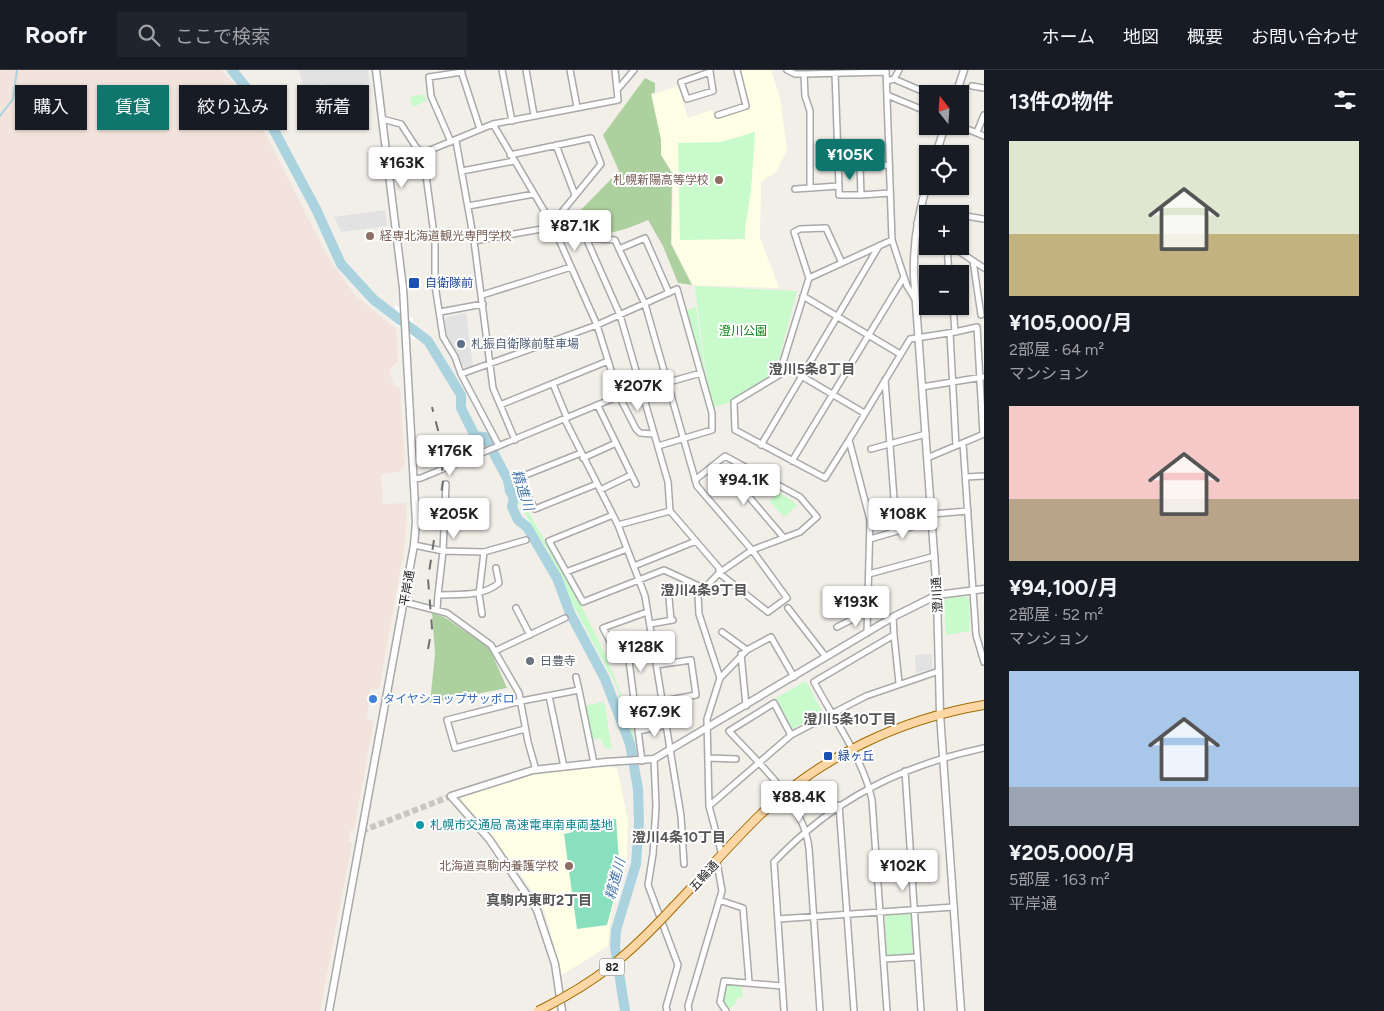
<!DOCTYPE html>
<html lang="ja">
<head>
<meta charset="utf-8">
<style>
	body { margin:0; font-family:Figtree,"Noto Sans JP",sans-serif; background:#20242c; color:#f1f3f6; height:100vh; display:flex; flex-direction:column; font-size:19px; white-space:nowrap }
	* { box-sizing:border-box; margin:0 }
	p { font-size:16px; color:#9ea1a6 }
	.icon { flex:none; width:28px; height:28px; fill:none; stroke:currentColor; stroke-width:2; stroke-linecap:round; stroke-linejoin:round }
	.map { position:relative; flex:1; overflow:hidden }
	.drawer { display:flex; flex-direction:column; background:#171b24; width:400px }
	.drawer>* { flex:none }
	.banner { position:absolute; left:15px; top:15px; width:475px; height:45px; display:flex; gap:10px }
	.needle { width:32px; rotate:343deg }
	.tools { position:absolute; left:919px; top:15px; display:grid; gap:10px }
	.tools a { display:grid; place-items:center; width:50px; height:50px; border-radius:0px; background:#171b24; box-shadow:0 1px 4px #0004; font-size:25px }
	.price { position:absolute; translate:-50% -42px; padding:0 11px; border-radius:5px; background:#fff; color:#222; font-size:16px; line-height:32px; filter:drop-shadow(0 1px 2px #0008) }
	.price::after { content:''; position:absolute; left:50%; top:30px; width:15px; height:11px; margin-left:-8px; background:inherit; clip-path:polygon(0 0,100% 0,50% 100%) }
	.price.active { background:#0f766e; color:#fff }
	ul { padding:0; list-style:none }
	li { display:grid; align-content:center; gap:10px; height:265px; padding:0 25px }
	li span { display:grid; place-items:center; height:155px; border-radius:0px; color:#555 }
	li>.icon { margin-inline-start:auto }
	span .icon { width:90px; height:90px; fill:#fffc; stroke-width:1 }
	li b { font-size:21px }
	h2 { display:flex; justify-content:space-between; align-items:center; height:60px; padding:0 25px; font-size:21px }
	.tag { padding:0 18px; border-radius:0px; background:#171b24; box-shadow:0 1px 4px #0004; font-size:18px; line-height:45px }
	.tag.active { background:#0f766e; color:#fff }
	header { display:flex; align-items:center; gap:30px; box-sizing:border-box; height:70px; padding:0 25px; background:#171b24; border-bottom:1px solid #363941 }
	header strong { font-size:24px }
	nav { display:flex; gap:28px; margin-inline-start:auto; font-size:18px }
	.search { width:350px; height:45px; background:#20242c; display:flex; align-items:center; gap:12px; box-sizing:border-box; padding:0 18px; border-radius:0px; color:#9ea1a6; font-size:19px }
	main { display:flex; flex:1; min-height:0 }
	.map>svg:first-child { display:block }
</style>
</head>
<body>
<header>
<strong>Roofr</strong>
<div class="search"><svg class="icon" aria-label="search" viewBox="0 0 24 24"><circle cx="10" cy="10" r="6"/><path d="M15 15l6 6"/></svg>ここで検索</div>
<nav><a>ホーム</a><a>地図</a><a>概要</a><a>お問い合わせ</a></nav>
</header>
<main>
<div class="map">
<svg width="984" height="941" viewBox="0 0 984 941">
	<rect width="100%" height="100%" fill="#f2efe9"/>
	<path fill="#ffffe5" d="M737,0H771L780,28L787,80L776,102L761,112L760,168L779,218L693,215L672,174L673,102L661,85V70L652,25L678,16L688,48L712,40L716,48L746,39Z
		M604,696L617,698L628,751L627,786L610,848L608,876L562,905L543,836L492,765L462,731V727L533,705Z"/>
	<path fill="#f3e3dd" d="M0,0H221L241,22L254,41L328,187L355,225L396,259L398,291L389,301L394,315L400,318L405,396L399,402L381,404L383,434L407,433L405,474L379,619H370L367,649L374,650L354,759L350,761L349,771L352,773L320,941H0Z"/>
	<path fill="#add19e" d="M645,8L655,13V22L651,24L661,70V85L672,103L671,174L692,215L678,213L663,176L648,150C628,159 602,168 581,163L572,149L619,101L603,65Z
		M432,543L444,547L489,577L507,618L430,633L435,584Z"/>
	<path fill="#c8facc" d="M424,24L426,31L413,37L410,27Z
		M755,62L751,121L745,158V169L680,170L678,73L721,72Z
		M695,216L797,221L775,304L732,332L710,338Z
		M696,237L706,311H702L684,241Z
		M496,380C536,463 591,539 622,627H627L637,686H634L617,617L550,492L549,482L533,458L491,382Z
		M779,423L792,430L797,436L784,447L769,431Z
		M966,526L969,529L970,561L946,565L944,531L947,528Z
		M806,611L822,641L793,659L776,628Z
		M604,632C608,648 608,662 612,679L605,678L600,668L590,670L583,636Z
		M911,844L913,884L887,886L885,845Z
		M730,914L742,916V928H737L735,935L726,940L722,932L724,916Z"/>
	<path fill="#88e0be" d="M616,749L620,805L607,855L577,859L564,764L573,762L572,755Z"/>
	<path fill="#e2e2e2" d="M299,0H368L370,14L324,20L323,14L303,17Z
		M385,140L387,156L341,162L334,147Z
		M466,243L473,296L465,298L447,267L445,250L447,247Z
		M932,584V599L916,603L915,585Z"/>
	<path fill="#fff" d="M395,234L413,249L415,271L397,255Z"/>
	<g fill="none" stroke-linecap="round" stroke-linejoin="round">
		<path stroke="#aad3df" stroke-width="2" d="M0,46L13,29L17,0"/>
		<path stroke="#aad3df" stroke-width="10" d="M232,0L261,36L316,139L341,194L374,230L428,271L461,325V338L475,366L485,367L508,410L510,421L514,428L512,437L518,450L527,457L557,508L570,543L605,609L630,674L638,719L639,753L636,794L616,860L615,877L625,941"/>
		<path stroke="#c8c6c1" stroke-width="6" stroke-dasharray="6 3" stroke-linecap="butt" d="M362,761L451,726"/>
		<g stroke="#a9a9a9" stroke-width="8">
			<path id="minor" d="M502,0L512,51
				M526,0L534,45
				M570,0L577,37
				M710,0V2L713,21L687,29L681,12L710,2
				M787,0L795,4H804L886,2
				M886,0L892,170L907,216L915,229
				M461,1L480,59
				M835,3L839,116
				M804,4L805,26L810,41V118L839,116V125H861
				M894,9L899,0
				M887,11L894,9L922,21
				M972,16L984,18
				M618,19L634,0
				M887,25L928,42
				M718,45L746,36L737,0
				M382,49L401,54L416,77L423,83
				M493,54L552,154L597,255L619,326L636,359L640,363L653,364
				M960,56L984,66
				M977,62L984,45
				M456,71L474,171L493,318L515,370
				M451,72L431,26L429,7L462,2
				M556,75L575,125
				M510,85L591,68L601,94L552,154
				M889,95L860,96L861,125L890,123
				M462,101L514,91
				M795,119L810,118
				M468,136L534,124
				M948,144H955
				M960,145L984,149
				M917,153L928,161
				M474,171L553,157
				M947,176L949,204
				M951,176L984,198
				M619,179L615,170L586,168L620,245L668,412L670,441L719,498V503L768,542L787,528L752,480L697,416L645,234L619,179L645,168L669,223
				M973,191L981,245
				M809,208L794,162L800,159L826,158L842,193
				M482,225L571,197
				M803,226L900,284
				M440,242L483,234
				M955,262L977,257L983,364
				M950,263L956,376
				M783,295L864,343
				M461,304L455,287L443,267L435,215V172L423,83L493,54L618,30L615,0
				M885,310L895,441L931,432
				M553,314L567,348
				M922,317L983,307
				M500,335L608,291
				M598,336L636,414
				M565,350L618,455L645,526L681,746L684,794
				M849,370L825,408L735,360L734,332L779,305L809,208L892,170
				M963,373L976,565L984,592
				M761,375L879,176
				M499,376L461,304L597,255L677,219L712,343V360L658,376
				M871,379L926,364
				M581,383L518,408L535,439L597,414
				M583,388L616,373
				M927,388L984,364
				M792,391L904,207
				M713,396L733,408L784,468
				M966,407L984,406
				M414,409L421,408L619,326L701,303
				M695,410L725,386L800,427L817,447L800,462L752,480L719,503L698,525L699,544L720,608
				M600,420L631,405
				M445,438L484,439
				M932,444L968,441
				M613,445L549,471L583,532L664,500L703,518
				M618,455L670,441
				M870,469L932,451
				M414,475L443,481L484,482L479,524L482,544
				M484,482L526,470
				M634,496L696,471
				M566,502L627,479
				M869,504L935,486
				M438,525L443,481L446,414
				M669,528L671,550
				M404,532L447,543L491,575L519,623L528,672L536,700
				M516,538L530,565
				M788,538L826,587
				M437,539L438,525C459,524 482,527 499,513L496,498
				M893,547L894,565
				M650,554L673,550
				M837,557L867,542
				M722,562L747,580
				M867,563L870,450L849,370L910,269L955,262L953,236
				M495,581L565,548
				M628,583L653,578
				M741,584L746,636
				M657,595L691,590L696,625L663,631
				M576,607L579,620
				M549,626L564,697
				M525,659L455,678L447,650L521,631L579,620L594,693
				M639,661L666,655
				M791,665L774,633L729,661C759,694 803,731 809,778L820,941
				M709,688L736,689
				M654,689L656,736L653,784L648,815L678,895L666,937L667,941
				M642,691L628,583L617,585L603,558L647,542
				M905,701L921,941
				M839,735L854,941
				M709,736L791,665L866,626L939,601
				M722,785L709,736L707,649L720,608L747,580L771,567L794,607
				M719,830L743,838L749,912
				M778,849L954,837
				M884,889L917,887
				M689,941L688,936L722,821L717,792
				M726,941L720,932L724,911L782,916
				M784,941L774,792C834,729 900,696 984,678
				M887,941L872,730C863,688 834,650 814,612L894,565L899,613"/>
		</g>
		<g stroke="#a9a9a9" stroke-width="9">
			<path id="tertiary" d="M956,24L964,0
				M936,84L945,56
				M928,111C918,143 913,173 914,206L937,525L940,644L961,941
				M329,941L414,475L416,453L403,218L376,0
				M562,941L555,894L537,840L489,769L451,726L533,700L606,692L654,689L893,547L937,525L984,519"/>
		</g>
		<g stroke="#a06b00" stroke-width="10">
			<path id="primary" d="M674,836C703,806 730,774 760,745C821,686 901,649 984,635"/>
		</g>
		<use href="#minor" stroke="#fff" stroke-width="5"/>
		<use href="#tertiary" stroke="#fff" stroke-width="6"/>
		<use href="#primary" stroke="#fcd6a4" stroke-width="8"/>
		<path stroke="#707070" stroke-width="2" stroke-dasharray="10 10" stroke-linecap="butt" d="M428,579L432,558L428,509L443,411L440,368L432,337"/>
		<g stroke="#a06b00" stroke-width="10" stroke-linecap="butt">
			<path id="primary-bridge" d="M538,941C598,911 629,885 674,836"/>
		</g>
		<use href="#primary-bridge" stroke="#fcd6a4" stroke-width="8"/>
	</g>
	<g fill="#8d6e63" stroke="#fff" stroke-width="2">
		<circle cx="719" cy="110" r="5"/>
		<circle cx="370" cy="166" r="5"/>
		<circle cx="569" cy="796" r="5"/>
	</g>
	<g fill="#1a4fb4" stroke="#fff" stroke-width="2">
		<rect x="408" y="207" width="12" height="12" rx="2.5"/>
		<rect x="823" y="681" width="10" height="10" rx="2.5"/>
	</g>
	<circle fill="#5c6f8a" stroke="#fff" stroke-width="2" cx="461" cy="274" r="5"/>
	<circle fill="#6b7280" stroke="#fff" stroke-width="2" cx="530" cy="591" r="5"/>
	<circle fill="#3f7fe0" stroke="#fff" stroke-width="2" cx="373" cy="629" r="5"/>
	<circle fill="#0f9aa8" stroke="#fff" stroke-width="2" cx="420" cy="755" r="5"/>
	<g text-anchor="middle" stroke-width="4" stroke-linejoin="round" paint-order="stroke">
		<rect fill="#fff" stroke="#646464" stroke-width="1" x="599.5" y="888.5" width="25" height="17" rx="4"/>
		<g font-size="11" font-weight="bold" fill="#222">
			<text x="612" y="901">82</text>
		</g>
		<g font-size="12" fill="#785e54" stroke="#fff" text-anchor="end">
			<text x="709" y="114">札幌新陽高等学校</text>
			<text x="380" y="170" text-anchor="start">経専北海道観光専門学校</text>
			<text x="559" y="800">北海道真駒内養護学校</text>
		</g>
		<g font-size="12" fill="#164399" stroke="#fff" text-anchor="start">
			<text x="425" y="217">自衛隊前</text>
			<text x="838" y="690">緑ヶ丘</text>
		</g>
		<g font-size="12" fill="#0c8416" stroke="#fff">
			<text x="743" y="265">澄川公園</text>
		</g>
		<g font-size="12" fill="#4e5e75" stroke="#fff" text-anchor="start">
			<text x="471" y="278">札振自衛隊前駐車場</text>
		</g>
		<g font-size="12" fill="#222" stroke="#fff">
			<text transform="translate(407 518) rotate(-80)" y="4">平岸通</text>
			<text transform="translate(937 525) rotate(-93)" y="4">澄川通</text>
			<text transform="translate(704 806) rotate(-47)" y="4">五輪通</text>
		</g>
		<g font-size="12" fill="#5b616d" stroke="#fff" text-anchor="start">
			<text x="540" y="595">日豊寺</text>
		</g>
		<g font-size="12" fill="#366cbe" stroke="#fff" text-anchor="start">
			<text x="383" y="633">タイヤショップサッポロ</text>
		</g>
		<g font-size="12" fill="#0d838f" stroke="#fff" text-anchor="start">
			<text x="430" y="759">札幌市交通局 高速電車南車両基地</text>
		</g>
		<g font-size="14" font-weight="bold" fill="#555" stroke="#fff">
			<text x="812" y="304">澄川5条8丁目</text>
			<text x="704" y="525">澄川4条9丁目</text>
			<text x="850" y="654">澄川5条10丁目</text>
			<text x="679" y="772">澄川4条10丁目</text>
			<text x="539" y="835">真駒内東町2丁目</text>
		</g>
		<g font-size="14" font-style="italic" fill="#4a7aab" stroke="#fff">
			<text transform="translate(523 420) rotate(72)" y="5">精進川</text>
			<text transform="translate(615 809) rotate(-75)" y="5">精進川</text>
		</g>
	</g>
</svg>
<div class="tools">
<a><svg class="needle" viewBox="-14 -14 28 28"><path d="M0-13l5 13h-10z" fill="#e53935"/><path d="M0 13l5-13h-10z" fill="#9ea1a6"/></svg></a>
<a><svg class="icon" aria-label="locate" viewBox="0 0 24 24"><circle cx="12" cy="12" r="6"/><path d="M12 2v4M12 18v4M2 12h4M18 12h4"/></svg></a>
<a>+</a>
<a>−</a>
</div>
<b class="price active" style="left:850px;top:111px">¥105K</b>
<b class="price" style="left:402px;top:119px">¥163K</b>
<b class="price" style="left:575px;top:182px">¥87.1K</b>
<b class="price" style="left:638px;top:342px">¥207K</b>
<b class="price" style="left:450px;top:407px">¥176K</b>
<b class="price" style="left:744px;top:436px">¥94.1K</b>
<b class="price" style="left:454px;top:470px">¥205K</b>
<b class="price" style="left:903px;top:470px">¥108K</b>
<b class="price" style="left:856px;top:558px">¥193K</b>
<b class="price" style="left:641px;top:603px">¥128K</b>
<b class="price" style="left:655px;top:668px">¥67.9K</b>
<b class="price" style="left:799px;top:753px">¥88.4K</b>
<b class="price" style="left:903px;top:822px">¥102K</b>
<div class="banner">
<a class="tag">購入</a>
<a class="tag active">賃貸</a>
<a class="tag">絞り込み</a>
<a class="tag">新着</a>
</div>
</div>
<section class="drawer">
<h2>13件の物件<svg class="icon" aria-label="filters" viewBox="0 0 24 24"><path d="M4 7h16M4 17h16"/><circle cx="9" cy="7" r="2"/><circle cx="15" cy="17" r="2"/></svg></h2>
<ul>
<li><span style="background:linear-gradient(#dfe7d0 60%,#c2b280 0)"><svg class="icon" aria-label="home" viewBox="0 0 24 24"><path d="M3 11l9-7 9 7M6 9v11h12V9"/></svg></span><div><b>¥105,000/月</b><p>2部屋 · 64 m²</p><p>マンション</p></div></li>
<li><span style="background:linear-gradient(#f6c9c9 60%,#b9a48a 0)"><svg class="icon" aria-label="home" viewBox="0 0 24 24"><path d="M3 11l9-7 9 7M6 9v11h12V9"/></svg></span><div><b>¥94,100/月</b><p>2部屋 · 52 m²</p><p>マンション</p></div></li>
<li><span style="background:linear-gradient(#a9c7e8 75%,#9aa5b1 0)"><svg class="icon" aria-label="home" viewBox="0 0 24 24"><path d="M3 11l9-7 9 7M6 9v11h12V9"/></svg></span><div><b>¥205,000/月</b><p>5部屋 · 163 m²</p><p>平岸通</p></div></li>
</ul>
</section>
</main>
</body>
</html>
